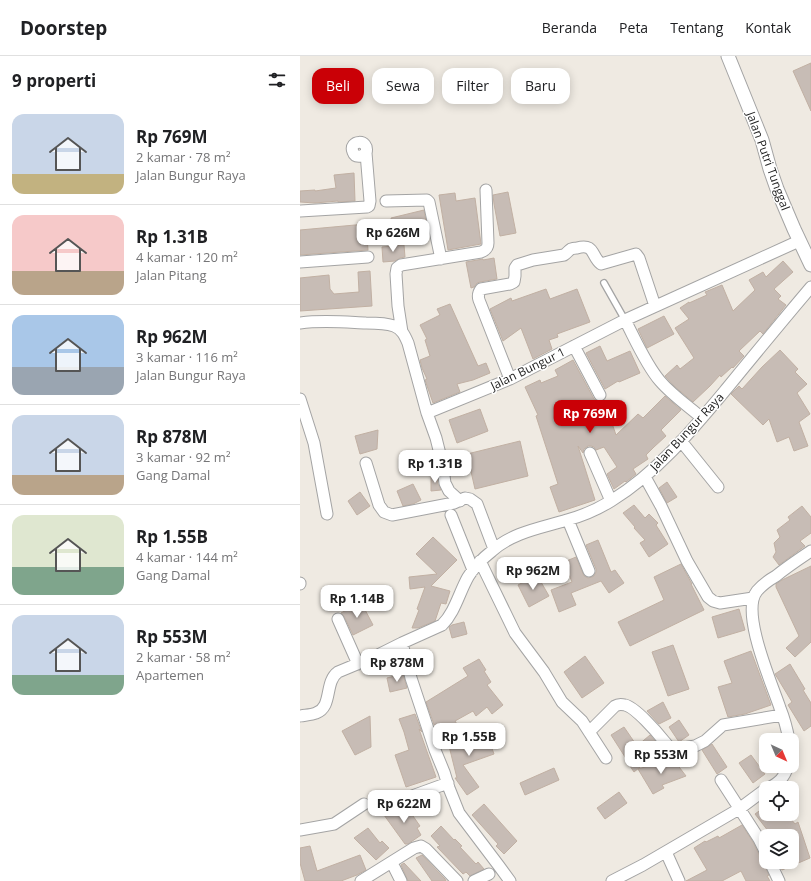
<!DOCTYPE html>
<html lang="id">
<head>
<meta charset="utf-8">
<style>
	body { margin:0; font-family:"Open Sans",sans-serif; background:#f6f6f6; color:#202124; height:100vh; display:flex; flex-direction:column; font-size:15px; white-space:nowrap }
	* { box-sizing:border-box; margin:0 }
	p { font-size:13px; color:#757577 }
	.icon { flex:none; width:22px; height:22px; fill:none; stroke:currentColor; stroke-width:2; stroke-linecap:round; stroke-linejoin:round }
	.map { position:relative; flex:1; overflow:hidden }
	.details { display:flex; flex-direction:column; background:#fff; width:300px }
	.details>* { flex:none }
	.guide { position:absolute; left:12px; top:12px; width:380px; height:36px; display:flex; gap:8px }
	.needle { width:26px; rotate:136deg }
	.tools { position:absolute; left:459px; top:677px; display:grid; gap:8px }
	.tools a { display:grid; place-items:center; width:40px; height:40px; border-radius:8px; background:#fff; box-shadow:0 2px 10px #0003; font-size:20px }
	.price { position:absolute; translate:-50% -34px; padding:0 9px; border-radius:8px; background:#fff; color:#222; font-size:13px; line-height:26px; filter:drop-shadow(0 1px 2px #0008) }
	.price::after { content:''; position:absolute; left:50%; top:24px; width:12px; height:9px; margin-left:-6px; background:inherit; clip-path:polygon(0 0,100% 0,50% 100%) }
	.price.active { background:#ca0006; color:#fff }
	ul { padding:0; list-style:none }
	li { display:flex; align-items:center; gap:12px; height:100px; padding:0 12px }
	li+li { border-top:1px solid #e0e0e0 }
	li span { display:grid; place-items:center; flex:none; width:112px; height:80px; border-radius:12px; color:#555 }
	li>.icon { margin-inline-start:auto }
	span .icon { width:48px; height:48px; fill:#fffc; stroke-width:1 }
	li b { font-size:17px }
	h2 { display:flex; justify-content:space-between; align-items:center; height:48px; padding:0 12px; font-size:17px }
	.pill { padding:0 14px; border-radius:12px; background:#fff; box-shadow:0 2px 10px #0003; font-size:14px; line-height:36px }
	.pill.active { background:#ca0006; color:#fff }
	header { display:flex; align-items:center; gap:24px; box-sizing:border-box; height:56px; padding:0 20px; background:#fff; border-bottom:1px solid #e0e0e0 }
	header strong { font-size:19px }
	nav { display:flex; gap:22px; margin-inline-start:auto; font-size:14px }
	main { display:flex; flex:1; min-height:0 }
	.map>svg:first-child { display:block }
</style>
</head>
<body>
<header>
<strong>Doorstep</strong>
<nav><a>Beranda</a><a>Peta</a><a>Tentang</a><a>Kontak</a></nav>
</header>
<main>
<section class="details">
<h2>9 properti<svg class="icon" aria-label="filters" viewBox="0 0 24 24"><path d="M4 7h16M4 17h16"/><circle cx="9" cy="7" r="2"/><circle cx="15" cy="17" r="2"/></svg></h2>
<ul>
<li><span style="background:linear-gradient(#c9d6e8 75%,#c2b280 0)"><svg class="icon" aria-label="home" viewBox="0 0 24 24"><path d="M3 11l9-7 9 7M6 9v11h12V9"/></svg></span><div><b>Rp 769M</b><p>2 kamar · 78 m²</p><p>Jalan Bungur Raya</p></div></li>
<li><span style="background:linear-gradient(#f6c9c9 70%,#b9a48a 0)"><svg class="icon" aria-label="home" viewBox="0 0 24 24"><path d="M3 11l9-7 9 7M6 9v11h12V9"/></svg></span><div><b>Rp 1.31B</b><p>4 kamar · 120 m²</p><p>Jalan Pitang</p></div></li>
<li><span style="background:linear-gradient(#a9c7e8 65%,#9aa5b1 0)"><svg class="icon" aria-label="home" viewBox="0 0 24 24"><path d="M3 11l9-7 9 7M6 9v11h12V9"/></svg></span><div><b>Rp 962M</b><p>3 kamar · 116 m²</p><p>Jalan Bungur Raya</p></div></li>
<li><span style="background:linear-gradient(#c9d6e8 75%,#b9a48a 0)"><svg class="icon" aria-label="home" viewBox="0 0 24 24"><path d="M3 11l9-7 9 7M6 9v11h12V9"/></svg></span><div><b>Rp 878M</b><p>3 kamar · 92 m²</p><p>Gang Damal</p></div></li>
<li><span style="background:linear-gradient(#dfe7d0 65%,#7fa58c 0)"><svg class="icon" aria-label="home" viewBox="0 0 24 24"><path d="M3 11l9-7 9 7M6 9v11h12V9"/></svg></span><div><b>Rp 1.55B</b><p>4 kamar · 144 m²</p><p>Gang Damal</p></div></li>
<li><span style="background:linear-gradient(#c9d6e8 75%,#7fa58c 0)"><svg class="icon" aria-label="home" viewBox="0 0 24 24"><path d="M3 11l9-7 9 7M6 9v11h12V9"/></svg></span><div><b>Rp 553M</b><p>2 kamar · 58 m²</p><p>Apartemen</p></div></li>
</ul>
</section>
<div class="map">
<svg width="511" height="825" viewBox="0 0 511 825">
	<rect width="100%" height="100%" fill="#efeae2"/>
	<path fill="#c7bcb5" stroke="#c1b0a3" d="M511,7V55L493,15Z
		M54,117L55,145L38,146V145L15,147L0,146V135L15,134V135L36,132L34,119Z
		M208,136L216,177L200,180L194,148L193,139Z
		M155,137L156,145L175,142L181,188L148,194L139,139Z
		M124,154L127,171L95,180L91,162Z
		M66,168L68,194L0,199V174Z
		M104,189L105,201L100,202L95,205L83,206L82,191Z
		M194,202L197,223L180,226L177,227L174,231L171,232L166,206L183,203V204Z
		M483,205L493,216L474,233L481,240L478,243L486,249L463,278L460,275L439,295L444,300L433,312L432,311L421,321L420,319L410,330L393,346L374,330L365,320L377,309L380,313L394,302L375,272L389,263L380,252L389,246V247L407,239L405,236L422,229L433,255L455,234L449,224L463,216L466,221Z
		M70,215L72,250L0,255V222L29,219L30,233L34,238L59,236L58,216Z
		M246,233L250,243L277,233L290,266L257,278L258,281L249,284L252,293L233,303L221,272L203,285L190,253L211,242L212,245Z
		M150,248L178,310L186,307L190,317L173,324L157,328L160,336L133,347L125,324L127,323L122,312L120,304L130,300L125,284L127,283L120,269L140,259L137,253Z
		M364,260L374,278L347,292L338,273Z
		M300,290L307,305L330,295L340,317L319,326L318,325L305,333L286,297Z
		M480,294L498,313L495,316L507,328L497,337L510,358L499,366L508,390L494,395L489,381L477,386L469,363L463,369L431,338L439,330L442,333L462,311Z
		M273,304L294,343L297,345L299,346L304,344L316,379L338,358L343,362L365,340L381,354L361,374L366,380L354,391L346,399L348,403L333,413L336,418L326,426L325,425L314,433L307,418L317,411L304,391L296,394L294,391L291,390H288L284,393L283,397L278,390L295,444L259,456L250,431L258,428L236,360L238,359L225,331L240,324L241,327L258,320L255,314Z
		M180,353L188,375L157,387L149,364Z
		M78,374L77,393L60,398L55,380Z
		M220,385L228,420L175,433L167,398Z
		M131,420H137L138,428L141,434L131,435Z
		M367,426L377,441L367,447L359,432Z
		M113,428L121,444L113,448L103,450L97,435Z
		M60,436L70,450L57,459L48,445Z
		M334,449L345,462L349,458L358,467L356,469L368,488L349,501L340,487L345,484L334,472L335,471L323,457Z
		M502,450L511,461V477L500,485L505,490L479,509L473,501L476,496L474,487L480,481L477,474L490,464L488,461Z
		M133,481L157,504L131,530L150,535L146,548L141,547L135,565L118,572H112L119,554L117,553L125,531L110,533L109,521L137,518L116,498Z
		M298,484L311,516L315,514L324,527L309,537L301,525L271,537L276,549L259,556L251,534L272,526L264,506L276,501L284,520L288,522L292,521L294,520L296,516V513L286,489Z
		M381,508L392,528H391L404,554L330,590L318,566L364,544L354,521Z
		M511,510V586L495,601L486,592L499,580L476,531V528L482,524Z
		M237,519L249,540L229,551L218,529Z
		M61,546L73,569L53,579L44,560L41,557Z
		M439,553L445,574L418,582L412,561Z
		M164,566L167,578L152,582L149,571L152,569Z
		M373,589L389,633L368,640L352,596Z
		M451,595L471,649L445,658L428,661L418,631L432,627L424,605Z
		M285,600L304,627L282,642L264,616Z
		M179,603L186,614L184,615L191,626L187,629L203,649L192,658L187,651L176,660L173,655L155,665L160,673L147,683L144,670L136,674L126,646L168,620L163,612Z
		M490,608L505,633L503,634L511,647V670L504,675L488,649L492,646L475,618Z
		M103,618L107,632L90,636L87,622Z
		M363,646L371,662L359,668L347,655Z
		M115,658L122,676L119,673L136,721L106,731L95,699L109,694L104,676L99,663Z
		M70,660L71,691L55,699L42,675Z
		M379,664L389,679L379,686L369,671Z
		M324,671L337,690L350,679L362,693L334,716L326,704H327L311,679Z
		M185,673L194,698L163,709L179,731L167,739L155,722H157L148,686Z
		M412,688L427,711L417,718L402,694Z
		M451,699L465,718L453,727L439,707Z
		M373,703L386,720L362,729L364,732L353,738L338,713Z
		M254,712L259,724L225,739L220,727Z
		M319,736L327,747L305,763L297,752Z
		M184,748L217,785L204,798L196,790L198,788L172,759Z
		M106,750L120,770L117,772L121,779L108,788H105L84,759L90,755Z
		M466,750V758H487L495,768L498,766L510,802L482,814L478,806H492V780H472L455,758Z
		M442,769L453,786L463,806L469,819L467,820L470,825H446L441,815L422,825H386L407,814L394,792L405,785L406,786L418,780L419,782Z
		M141,770L154,784L155,783L162,790L160,791L176,808L178,806L184,813L170,820L166,816L163,818L137,791L140,790L131,780Z
		M68,772L80,787L82,785L89,792L76,804L54,782Z
		M10,790L17,815L60,799L66,814L57,819L41,825H5L0,807V792Z
		M122,799L145,823L146,825H132L116,802Z
		M104,807L121,825H108L101,809Z"/>
	<g fill="none" stroke-linecap="round" stroke-linejoin="round">
		<g stroke="#a4a4a4" stroke-width="8">
			<path id="service" d="M304,227L325,264"/>
		</g>
		<g stroke="#a4a4a4" stroke-width="13">
			<path id="minor" d="M86,145L127,144L129,146L141,203
				M0,155L67,151L69,150L70,145L66,97C70,82 48,84 53,96C55,102 62,101 66,97
				M0,206L68,201
				M325,264C335,283 346,309 360,325C372,339 388,350 402,362
				M0,267C22,264 44,266 66,267C75,267 86,267 94,270C102,273 105,280 108,287L127,357L136,382L142,406L145,427L149,435L160,445
				M102,276L98,250L96,218L97,212L101,209L181,196C186,194 188,192 188,187L186,134
				M274,290L300,339
				M210,323L179,244C178,241 178,237 181,233L210,228L214,226L215,220V212L217,209L233,204L264,199C267,197 268,195 271,193C273,192 275,192 277,192C295,187 291,200 301,208L336,198L339,202L355,250
				M0,343L14,387L27,458
				M127,357L210,323L325,264L499,185
				M381,385L418,431
				M290,397L311,445
				M66,407L79,449L84,456L92,459L154,447L165,442L170,443L177,448L194,493
				M345,421L361,450L387,505L408,541L413,545L420,547L453,542
				M151,459L173,514
				M268,464L289,515
				M180,505L215,577L244,616L262,646L282,665L306,702
				M0,528V527
				M38,563L58,608
				M102,587L111,622L135,694L144,716L149,732L159,757L199,810L210,825
				M0,660C5,659 11,659 16,657C33,651 24,626 38,616L74,601L102,587L142,569C155,556 159,537 168,521C174,511 183,502 192,495C213,476 241,472 267,464C282,460 298,453 311,445C358,416 393,373 428,331C455,298 483,264 511,231
				M289,676L315,650C318,648 321,648 325,649C335,651 357,676 364,685C367,688 369,692 373,694L395,690L405,685L423,669L482,659
				M489,684C487,673 484,662 480,652C472,628 440,556 457,535C462,529 469,524 476,520C487,511 499,503 511,495
				M421,724L459,783L466,797
				M468,732C479,727 484,722 488,710
				M90,748L148,727
				M0,774L34,768L64,748
				M366,796L379,825
				M470,806L479,825
				M92,807L101,825
				M61,825L114,792L121,790L126,793L157,825
				M174,825L189,818
				M312,825L343,809L439,753L466,733"/>
		</g>
		<g stroke="#a4a4a4" stroke-width="15">
			<path id="tertiary" d="M428,0L462,84L470,113L477,133L494,173L511,209"/>
		</g>
		<use href="#service" stroke="#fff" stroke-width="5.5"/>
		<use href="#minor" stroke="#fff" stroke-width="11"/>
		<use href="#tertiary" stroke="#fff" stroke-width="13"/>
	</g>
	<g text-anchor="middle" stroke-width="3" stroke-linejoin="round" paint-order="stroke">
		<g font-size="12" fill="#1d1d1d" stroke="#fff">
			<text transform="translate(468 105) rotate(70)" y="4">Jalan Putri Tunggal</text>
			<text transform="translate(228 313) rotate(-26)" y="4">Jalan Bungur 1</text>
			<text transform="translate(387 376) rotate(-47)" y="4">Jalan Bungur Raya</text>
		</g>
	</g>
</svg>
<div class="tools">
<a><svg class="needle" viewBox="-14 -14 28 28"><path d="M0-13l5 13h-10z" fill="#e53935"/><path d="M0 13l5-13h-10z" fill="#757577"/></svg></a>
<a><svg class="icon" aria-label="locate" viewBox="0 0 24 24"><circle cx="12" cy="12" r="6"/><path d="M12 2v4M12 18v4M2 12h4M18 12h4"/></svg></a>
<a><svg class="icon" aria-label="layers" viewBox="0 0 24 24"><path d="M12 4l9 5-9 5-9-5zM3 14l9 5 9-5"/></svg></a>
</div>
<b class="price" style="left:93px;top:197px">Rp 626M</b>
<b class="price active" style="left:290px;top:378px">Rp 769M</b>
<b class="price" style="left:135px;top:428px">Rp 1.31B</b>
<b class="price" style="left:233px;top:535px">Rp 962M</b>
<b class="price" style="left:57px;top:563px">Rp 1.14B</b>
<b class="price" style="left:97px;top:627px">Rp 878M</b>
<b class="price" style="left:169px;top:701px">Rp 1.55B</b>
<b class="price" style="left:361px;top:719px">Rp 553M</b>
<b class="price" style="left:104px;top:768px">Rp 622M</b>
<div class="guide">
<a class="pill active">Beli</a>
<a class="pill">Sewa</a>
<a class="pill">Filter</a>
<a class="pill">Baru</a>
</div>
</div>
</main>
</body>
</html>
